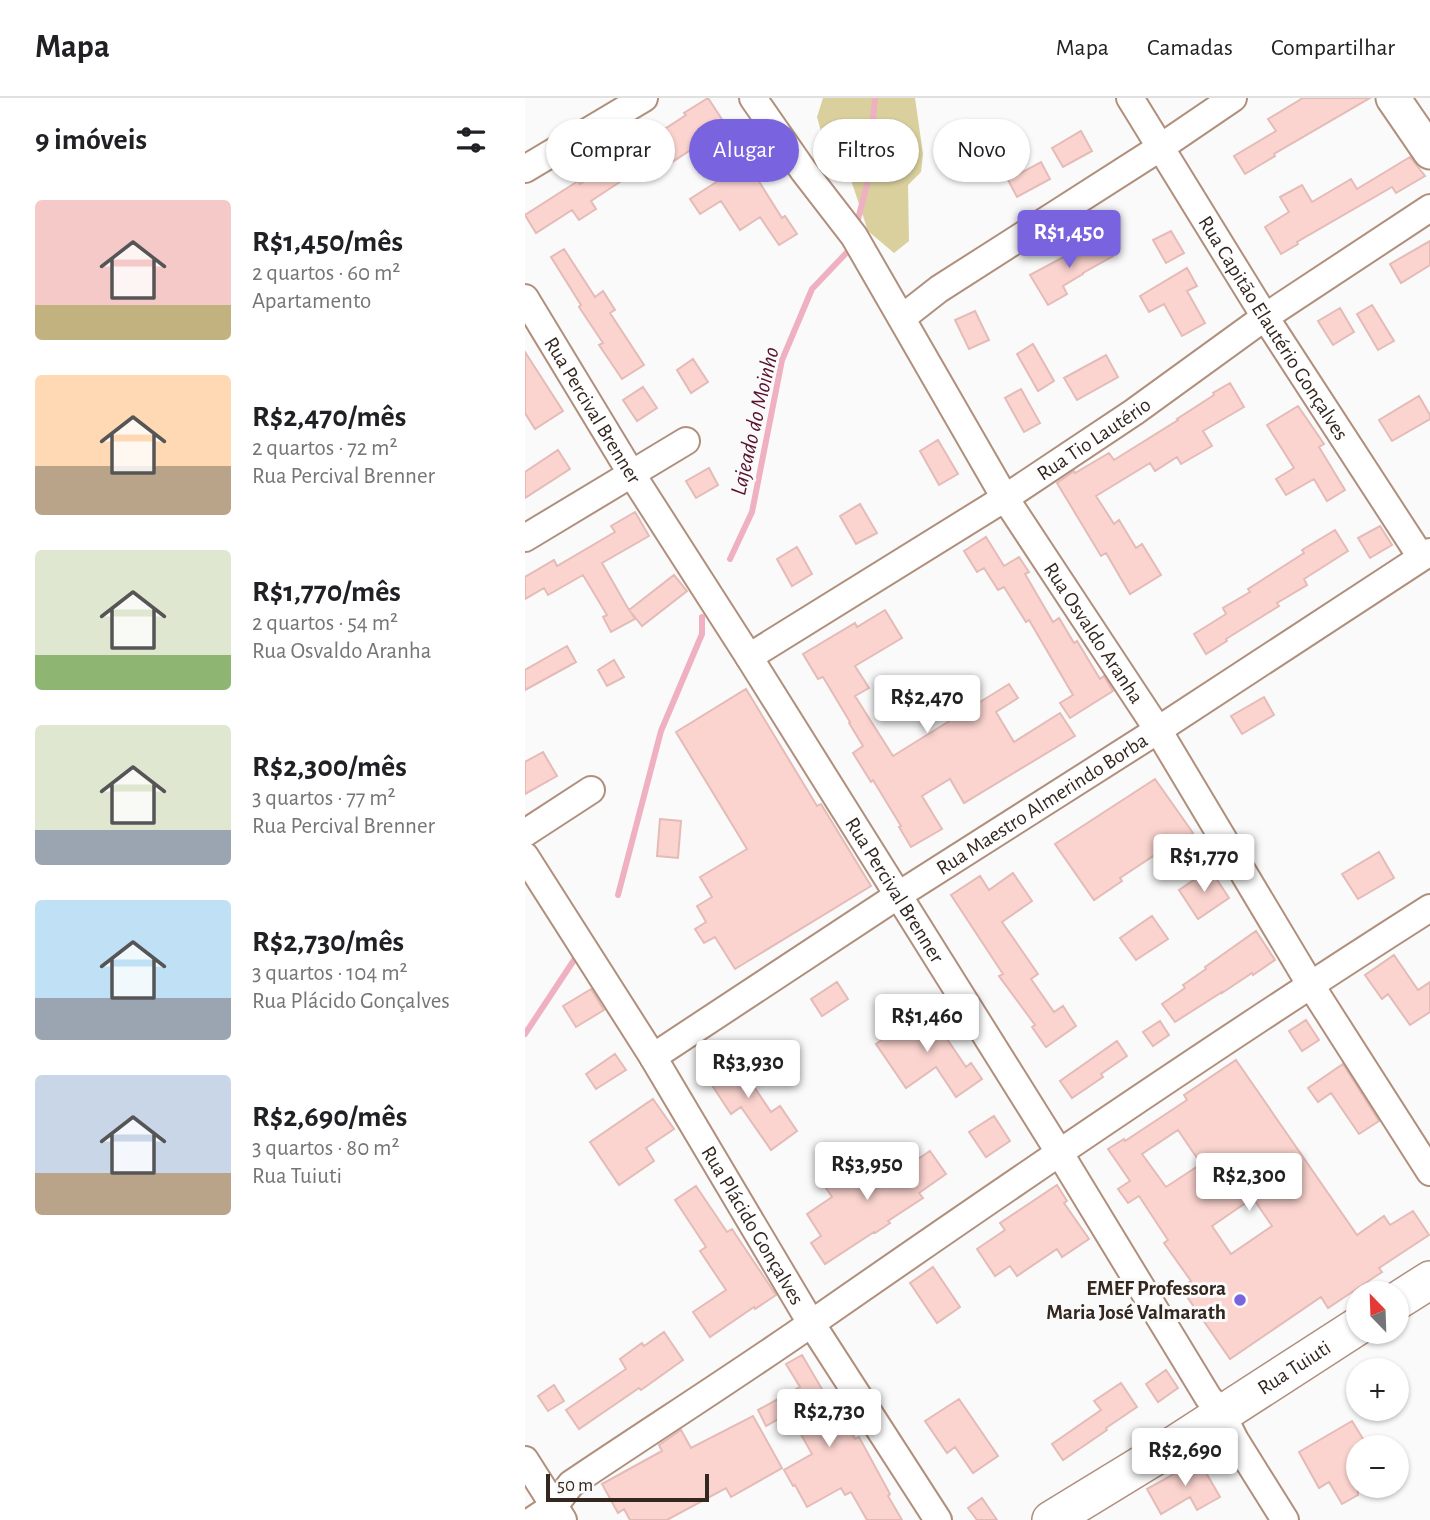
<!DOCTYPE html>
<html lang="pt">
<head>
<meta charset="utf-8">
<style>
	body { margin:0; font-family:"Alegreya Sans",sans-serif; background:#f2f2f2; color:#202124; height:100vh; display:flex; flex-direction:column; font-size:26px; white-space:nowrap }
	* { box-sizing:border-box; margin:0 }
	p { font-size:23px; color:#757577 }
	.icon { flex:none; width:38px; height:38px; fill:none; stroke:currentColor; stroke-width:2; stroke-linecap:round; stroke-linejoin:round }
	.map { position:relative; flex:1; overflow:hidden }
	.sheet { display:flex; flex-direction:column; background:#fff; width:525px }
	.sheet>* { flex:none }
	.guide { position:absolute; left:21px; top:21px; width:665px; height:63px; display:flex; gap:14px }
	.needle { width:46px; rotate:337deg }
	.controls { position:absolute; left:821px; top:1183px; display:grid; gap:14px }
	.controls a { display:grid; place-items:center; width:63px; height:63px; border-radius:50%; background:#fff; box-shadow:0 2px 5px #0004; font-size:35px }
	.scale { position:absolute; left:21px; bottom:18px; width:163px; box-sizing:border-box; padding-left:7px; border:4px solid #34271f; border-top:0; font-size:19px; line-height:24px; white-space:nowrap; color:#34271f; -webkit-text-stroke:5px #fafafa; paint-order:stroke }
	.price { position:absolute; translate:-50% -60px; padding:0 16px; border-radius:7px; background:#fff; color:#222; font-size:23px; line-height:46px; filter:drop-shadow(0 2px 4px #0008) }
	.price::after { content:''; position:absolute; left:50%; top:42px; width:21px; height:16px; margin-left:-10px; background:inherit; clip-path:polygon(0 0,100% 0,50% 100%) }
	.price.selected { background:#7a63de; color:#fff }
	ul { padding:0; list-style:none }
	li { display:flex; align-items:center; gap:21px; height:175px; padding:0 35px }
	li span { display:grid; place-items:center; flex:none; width:196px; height:140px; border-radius:7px; color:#555 }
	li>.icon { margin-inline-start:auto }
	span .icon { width:84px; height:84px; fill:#fffc; stroke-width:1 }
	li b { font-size:30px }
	h2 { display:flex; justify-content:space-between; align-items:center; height:84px; padding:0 35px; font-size:30px }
	.pill { padding:0 24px; border-radius:32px; background:#fff; box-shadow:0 2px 5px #0004; font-size:24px; line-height:63px }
	.pill.selected { background:#7a63de; color:#fff }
	header { display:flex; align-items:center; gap:42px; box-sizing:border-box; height:98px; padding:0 35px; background:#fff; border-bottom:2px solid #e0e0e0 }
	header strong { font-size:33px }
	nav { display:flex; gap:38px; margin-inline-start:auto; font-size:24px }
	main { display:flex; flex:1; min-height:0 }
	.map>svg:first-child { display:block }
</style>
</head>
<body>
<header>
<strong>Mapa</strong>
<nav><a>Mapa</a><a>Camadas</a><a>Compartilhar</a></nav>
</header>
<main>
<section class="sheet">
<h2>9 imóveis<svg class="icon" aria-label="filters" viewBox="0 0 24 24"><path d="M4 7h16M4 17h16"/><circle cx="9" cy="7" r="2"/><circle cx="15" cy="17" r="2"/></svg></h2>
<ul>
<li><span style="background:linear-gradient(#f6c9c9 75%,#c2b280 0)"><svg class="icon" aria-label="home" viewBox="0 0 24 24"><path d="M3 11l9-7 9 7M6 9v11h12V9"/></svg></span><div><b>R$1,450/mês</b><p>2 quartos · 60 m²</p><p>Apartamento</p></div></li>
<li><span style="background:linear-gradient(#ffd9b3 65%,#b9a48a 0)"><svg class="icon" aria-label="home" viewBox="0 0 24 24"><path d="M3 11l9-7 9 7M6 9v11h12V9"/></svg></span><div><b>R$2,470/mês</b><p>2 quartos · 72 m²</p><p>Rua Percival Brenner</p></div></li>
<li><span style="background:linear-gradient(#dfe7d0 75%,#8fb573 0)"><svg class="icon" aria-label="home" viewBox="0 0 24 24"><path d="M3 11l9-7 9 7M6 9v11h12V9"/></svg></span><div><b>R$1,770/mês</b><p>2 quartos · 54 m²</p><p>Rua Osvaldo Aranha</p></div></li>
<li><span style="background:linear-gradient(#dfe7d0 75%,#9aa5b1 0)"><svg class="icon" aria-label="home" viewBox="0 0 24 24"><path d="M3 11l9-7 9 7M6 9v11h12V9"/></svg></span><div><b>R$2,300/mês</b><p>3 quartos · 77 m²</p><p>Rua Percival Brenner</p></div></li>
<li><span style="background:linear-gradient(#bfe0f5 70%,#9aa5b1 0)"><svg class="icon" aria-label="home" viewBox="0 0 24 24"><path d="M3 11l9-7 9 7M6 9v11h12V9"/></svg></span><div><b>R$2,730/mês</b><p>3 quartos · 104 m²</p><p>Rua Plácido Gonçalves</p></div></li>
<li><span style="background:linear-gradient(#c9d6e8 70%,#b9a48a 0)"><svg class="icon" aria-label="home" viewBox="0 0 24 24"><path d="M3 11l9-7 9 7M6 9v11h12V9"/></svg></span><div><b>R$2,690/mês</b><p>3 quartos · 80 m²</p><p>Rua Tuiuti</p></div></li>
</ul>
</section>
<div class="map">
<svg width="905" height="1422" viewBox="0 0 905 1422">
	<rect width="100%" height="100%" fill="#fafafa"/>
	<path fill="#d9d09d" d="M298,0H390L398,56L396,74L383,87L384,143L369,155L343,133L326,82L302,55L292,19Z"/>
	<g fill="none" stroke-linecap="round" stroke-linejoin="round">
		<path stroke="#efb1c1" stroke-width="6" d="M331,129L350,55L348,20L350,0
			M205,461L227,414L257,262L287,191L326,150
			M93,797L136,633L177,536V519
			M0,936L51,859"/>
	</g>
	<path fill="#fbd4cf" stroke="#e4bbb7" stroke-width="2" fill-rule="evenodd" d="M183,0L206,35L204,36L257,120L260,118L272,136L254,147L235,119L215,132L196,103L175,116L165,101L196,81L195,79L199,76L178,44L141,68L135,59L107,76L66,103L71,111L54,122L47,112L11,135L0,117L53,83L55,86L109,51L161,17L159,15Z
		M778,0H845L749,56L750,58L720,76L709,58L751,33L743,21Z
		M556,33L567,53L538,69L527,50Z
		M885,59L900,78L871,95L867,89L772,144L773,146L756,156L740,129L764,114L755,99L777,87L787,104L826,81L832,91Z
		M516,64L525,81L492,99L483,82Z
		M646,133L659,155L641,165L628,142Z
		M578,140L588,158L558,175V176L538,188L542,196L523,207L505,177L546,155L548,157Z
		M905,143V167L876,185L865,166Z
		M39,151L70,199L78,193L90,212L85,215L119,267L97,281L74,247L78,245L54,209L56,207L26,159Z
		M662,170L672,188L662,193L680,225L657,238L639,206L624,214L615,198Z
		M847,207L869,243L853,252L832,216Z
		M815,210L829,234L808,247L793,223Z
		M450,213L464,242L444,251L430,222Z
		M508,246L529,283L513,293L492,256Z
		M0,254L38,313L10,331L0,315Z
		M581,257L593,279L552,302L539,280Z
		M168,261L183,284L166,295L152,272Z
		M705,285L719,309L678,333L687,348L656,366L652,359L630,373L625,365L571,398L589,426L594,422L611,450L617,446L636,477L605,496L581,455L576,458L532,385L549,373L550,375L584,355L589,362L653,322L652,321L689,297L688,295Z
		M118,289L132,310L112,323L98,302Z
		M496,291L515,325L499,334L480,300Z
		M894,298L905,317V321L867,343L854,322Z
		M773,308L799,346L794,349L820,392L802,403L789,381L761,397L751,381L769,370L742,327Z
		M413,342L433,376L414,387L395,353Z
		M33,352L45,371L0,400V374Z
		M184,370L193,387L171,400L161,383Z
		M335,406L352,435L331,446L315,418Z
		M110,414L124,438L77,465L104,512L149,477L162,493L117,528L105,513L110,521L86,534L78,519L82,517L58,477L23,497L19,490L0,501V479L29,462L32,468L90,434L86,428Z
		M855,428L867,447L845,460L833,440Z
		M810,432L823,453L779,481L782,487L752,505L754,508L701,541L702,543L681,556L669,536L701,516L698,510L725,494L723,491L779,455L777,452Z
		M461,439L479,468L494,459L504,474L500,476L528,524L534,520L549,545L552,543L575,581L579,578L588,593L545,620L535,605L548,597L504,522L501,524L479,489L473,492L459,470L452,474L439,453Z
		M272,449L287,476L267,488L252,461Z
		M360,512L377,540L330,568L344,590L330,598L368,658L484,586L493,600L471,614L489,644L535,615L550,638L439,705L425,681L397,698L417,731L386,749L374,729L376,728L348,682L346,684L328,655L338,648L324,625L325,624L298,579L293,581L278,556L330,525L332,529Z
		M42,548L51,564L0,592V572Z
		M89,562L99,579L82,588L73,572Z
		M221,591L292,708L296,706L346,788L210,871L190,839L179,845L170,831L181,824L172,808L187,799L175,779L222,751L151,634Z
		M739,599L749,617L717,636L706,618Z
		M18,654L32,678L0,696V664Z
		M630,681L668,735L647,750L645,747L595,780L597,783L569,802L530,746Z
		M135,721L156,723L153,760L132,758Z
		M854,754L869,780L833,801L817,776Z
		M685,771L704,800L673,821L654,792Z
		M488,775L507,803L477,824L513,876L506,881L529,914L538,908L551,928L521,949L507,929L510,927L474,878L478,876L426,797L455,778L464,792Z
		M627,818L643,841L611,862L595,840Z
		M731,833L750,862L728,877L727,875L697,895V894L650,924L637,906L660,890L658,887L681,871L680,869Z
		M869,857L893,892L905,884V914L885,927L863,896L857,901L840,877Z
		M312,884L323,901L297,918L286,901Z
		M66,891L79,912L51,929L38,908Z
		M404,910L408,916L411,913L422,929L416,932L441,969L446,965L457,981L431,999L411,969L381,990L351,946Z
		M781,922L794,942L777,953L764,933Z
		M635,923L644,937L628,948L618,934Z
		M592,943L602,958L576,976L578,979L547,1000L535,983Z
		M205,953L246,1014L255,1008L272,1033L246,1052L216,1009L206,1016L177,972Z
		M90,956L101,972L71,991L61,976Z
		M711,962L832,1137L859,1118L865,1127L888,1113L904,1137L854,1170L857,1174L803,1210L796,1199L705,1261L656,1190L666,1183L639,1145L643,1142L614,1098L603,1105L593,1091L605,1083L583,1051L599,1041L600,1043L662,1002L659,997ZM653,1032L676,1066L641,1089L617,1056ZM728,1100L747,1128L706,1156L687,1128Z
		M818,966L854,1023L834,1036L806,995L793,1004L783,990Z
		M128,1001L149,1031L121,1050L129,1063L94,1087L65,1044Z
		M469,1018L485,1043L461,1059L444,1034Z
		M405,1053L421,1076L394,1095L398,1100L363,1123L365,1125L350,1135L349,1134L300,1166L286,1145L296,1138L282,1116L307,1099L295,1081L331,1057L350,1084L376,1067L378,1071Z
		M532,1087L542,1103L539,1105L564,1141L537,1159L532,1151L492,1178L485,1168L470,1178L452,1151L480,1132L475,1125Z
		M171,1088L202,1134L207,1131L251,1197L230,1211L229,1209L185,1239L168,1214L201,1192L175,1153L181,1149L150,1102Z
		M408,1169L435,1209L412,1225L385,1185Z
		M139,1234L158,1262L116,1292L114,1290L54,1331L41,1312L101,1271L95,1261L117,1245L119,1248Z
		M277,1257L308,1310L312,1308L330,1341L334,1339L365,1396L363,1398L377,1422H342L326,1394L320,1397L316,1390L282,1409L270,1387L268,1388L259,1372L287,1356L264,1315L241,1328L233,1312L275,1289L261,1266Z
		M641,1272L653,1290L633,1304L621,1286Z
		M596,1285L612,1309L581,1330L582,1332L538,1362L527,1346L576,1312L569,1303Z
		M29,1287L39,1303L23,1313L13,1298Z
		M434,1301L473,1358L448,1375L430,1349L422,1355L400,1323Z
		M228,1318L257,1370L206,1399L201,1390L142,1422H105L99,1411L93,1415L77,1386L137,1353L134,1347L156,1332L166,1350Z
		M827,1323L843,1349H833V1397L817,1406L804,1384L794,1390L774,1354Z
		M672,1359L695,1399L672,1412L665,1399L636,1416L622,1391L651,1375L649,1372Z
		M457,1400L472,1422H452L443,1410Z"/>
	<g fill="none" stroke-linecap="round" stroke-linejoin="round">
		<g stroke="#b08f7c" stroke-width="30">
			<g id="minor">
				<path id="s1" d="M228,0L278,72L329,138L480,400L633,632L785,886L905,1074"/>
				<path id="s2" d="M605,0L740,219L896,459"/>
				<path d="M0,71L119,0"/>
				<path id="s3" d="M0,200L106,375L224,559L534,1054L683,1299L697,1316L710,1342L760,1422"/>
				<path d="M377,220L414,191L636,49L708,0"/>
				<path d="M0,440L161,343"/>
				<path id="s4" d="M224,559L480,400L609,314L740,219L905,110"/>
				<path d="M0,735L66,692"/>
				<path id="s5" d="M0,758L128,959L286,1225L413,1422"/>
				<path id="s6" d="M128,959L372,798L633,632L905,454"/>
				<path d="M0,1362L38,1422"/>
				<path d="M8,1422L29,1408L46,1386C126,1332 208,1280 287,1225C491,1083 696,943 905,810"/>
			</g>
		</g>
		<g stroke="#b08f7c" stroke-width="37">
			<path id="tertiary" d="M868,0L905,54"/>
		</g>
		<g stroke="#b08f7c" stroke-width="40">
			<g id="secondary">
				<path d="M872,1203L905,1182"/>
				<path id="s7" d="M526,1422L652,1345L833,1228"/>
			</g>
		</g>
		<use href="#minor" stroke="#fff" stroke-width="26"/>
		<use href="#tertiary" stroke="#fff" stroke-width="33"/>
		<use href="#secondary" stroke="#fff" stroke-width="37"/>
	</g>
	<circle fill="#7a63de" stroke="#fafafa" stroke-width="2.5" cx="715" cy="1202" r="7"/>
	<g text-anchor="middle" stroke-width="6" stroke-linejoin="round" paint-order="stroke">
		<g font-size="21" fill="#34271f" stroke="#fafafa">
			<text dy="7" stroke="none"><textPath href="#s2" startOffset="271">Rua Capitão Elautério Gonçalves</textPath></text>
			<text dy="7" stroke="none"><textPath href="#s3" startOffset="131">Rua Percival Brenner</textPath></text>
			<text dy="7" stroke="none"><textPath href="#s4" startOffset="408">Rua Tio Lautério</textPath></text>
			<text dy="7" stroke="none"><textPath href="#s1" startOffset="635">Rua Osvaldo Aranha</textPath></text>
			<text dy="7" stroke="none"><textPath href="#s6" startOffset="464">Rua Maestro Almerindo Borba</textPath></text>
			<text dy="7" stroke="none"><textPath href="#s3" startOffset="698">Rua Percival Brenner</textPath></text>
			<text dy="7" stroke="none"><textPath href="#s5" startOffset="434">Rua Plácido Gonçalves</textPath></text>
			<text dy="7" stroke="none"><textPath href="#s7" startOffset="287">Rua Tuiuti</textPath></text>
		</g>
		<g font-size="21" font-weight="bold" fill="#34271f" stroke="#fafafa" text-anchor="end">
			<text x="701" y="1197">EMEF Professora<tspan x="701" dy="24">Maria José Valmarath</tspan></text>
		</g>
		<g font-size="23" font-style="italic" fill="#58112d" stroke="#fafafa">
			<text transform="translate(229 323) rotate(-77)" y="8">Lajeado do Moinho</text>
		</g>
	</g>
</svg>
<div class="controls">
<a><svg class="needle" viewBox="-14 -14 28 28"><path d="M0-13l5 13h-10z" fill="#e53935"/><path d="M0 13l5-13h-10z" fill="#757577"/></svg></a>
<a>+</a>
<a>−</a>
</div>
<div class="scale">50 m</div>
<b class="price selected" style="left:544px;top:172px">R$1,450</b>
<b class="price" style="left:402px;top:637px">R$2,470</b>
<b class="price" style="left:679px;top:796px">R$1,770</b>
<b class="price" style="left:402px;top:956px">R$1,460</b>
<b class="price" style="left:223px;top:1002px">R$3,930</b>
<b class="price" style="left:342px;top:1104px">R$3,950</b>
<b class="price" style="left:724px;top:1115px">R$2,300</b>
<b class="price" style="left:304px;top:1351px">R$2,730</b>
<b class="price" style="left:660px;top:1390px">R$2,690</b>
<div class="guide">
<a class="pill">Comprar</a>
<a class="pill selected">Alugar</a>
<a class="pill">Filtros</a>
<a class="pill">Novo</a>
</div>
</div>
</main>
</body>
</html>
